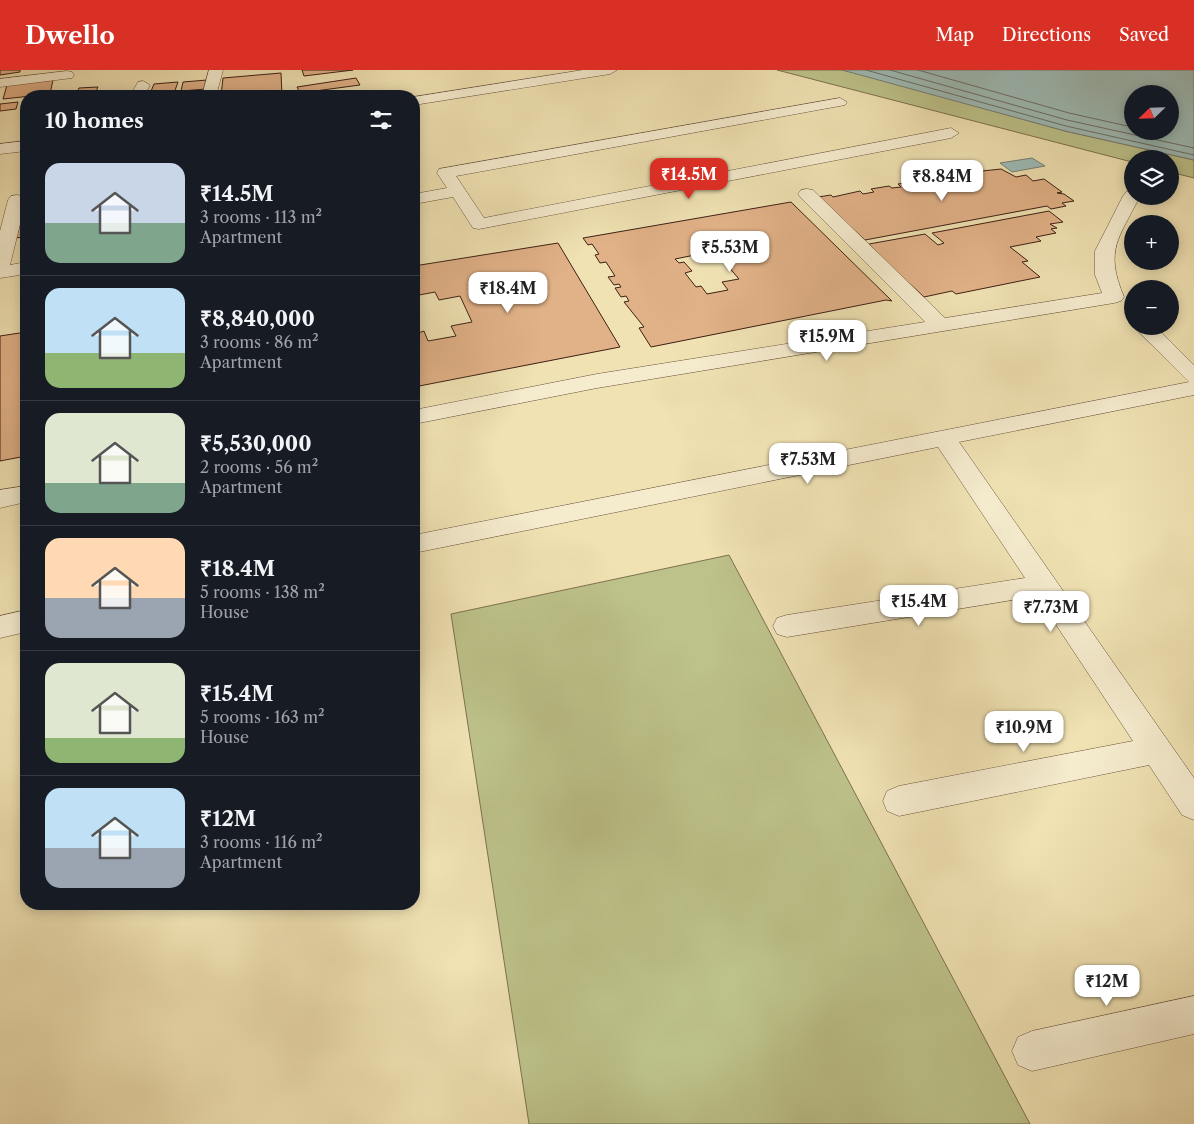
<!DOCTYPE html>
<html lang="en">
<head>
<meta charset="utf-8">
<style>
	body { margin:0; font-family:"Libre Caslon Text",serif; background:#242831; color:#f1f3f6; height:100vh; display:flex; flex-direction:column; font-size:19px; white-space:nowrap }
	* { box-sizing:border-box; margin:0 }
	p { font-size:16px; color:#9ea1a6 }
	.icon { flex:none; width:28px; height:28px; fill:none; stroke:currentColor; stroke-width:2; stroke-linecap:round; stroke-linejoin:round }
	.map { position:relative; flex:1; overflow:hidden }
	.drawer { position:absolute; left:20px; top:20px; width:400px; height:820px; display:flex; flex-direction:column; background:#171b24; border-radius:20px; box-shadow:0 2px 12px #0003 }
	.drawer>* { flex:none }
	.needle { width:32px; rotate:247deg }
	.buttons { position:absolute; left:1124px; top:15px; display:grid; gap:10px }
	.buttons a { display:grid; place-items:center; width:55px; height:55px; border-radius:50%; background:#171b24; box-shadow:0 2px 12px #0003; font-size:25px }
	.price { position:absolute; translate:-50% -42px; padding:0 11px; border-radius:10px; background:#fff; color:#222; font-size:16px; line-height:32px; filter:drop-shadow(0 1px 2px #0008) }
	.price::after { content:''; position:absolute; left:50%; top:30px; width:15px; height:11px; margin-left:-8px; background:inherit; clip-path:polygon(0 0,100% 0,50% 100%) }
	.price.selected { background:#d93025; color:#fff }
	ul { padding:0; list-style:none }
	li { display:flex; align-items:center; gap:15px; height:125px; padding:0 25px }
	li+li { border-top:1px solid #363941 }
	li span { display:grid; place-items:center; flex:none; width:140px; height:100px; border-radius:15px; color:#555 }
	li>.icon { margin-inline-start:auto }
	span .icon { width:60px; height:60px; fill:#fffc; stroke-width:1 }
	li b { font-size:21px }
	h2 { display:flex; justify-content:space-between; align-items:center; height:60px; padding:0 25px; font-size:21px }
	header { display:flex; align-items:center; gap:30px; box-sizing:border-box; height:70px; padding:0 25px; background:#d93025; color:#fff }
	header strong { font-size:24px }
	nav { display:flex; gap:28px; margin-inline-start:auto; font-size:18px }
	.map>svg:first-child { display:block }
</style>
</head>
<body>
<header>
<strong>Dwello</strong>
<nav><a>Map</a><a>Directions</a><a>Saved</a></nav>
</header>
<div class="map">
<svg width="1194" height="1054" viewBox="0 0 1194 1054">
	<rect width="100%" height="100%" fill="#f0e2b3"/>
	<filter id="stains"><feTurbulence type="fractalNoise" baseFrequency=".004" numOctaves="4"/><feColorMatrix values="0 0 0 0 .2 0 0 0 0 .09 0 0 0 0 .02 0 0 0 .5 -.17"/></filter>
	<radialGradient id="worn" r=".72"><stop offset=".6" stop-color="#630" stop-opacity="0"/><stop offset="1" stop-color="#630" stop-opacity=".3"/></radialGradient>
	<path fill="#bdc28a" stroke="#7d7150" d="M777,0H842L867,5L1065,61L1194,90V108L1170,102V89H1132V92Z
		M729,485L1030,1054H529L451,544Z"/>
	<path fill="#9ebcb7" stroke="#777e76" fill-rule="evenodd" d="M842,0H1194V90L1065,61ZM1132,24H1170V61H1132Z
		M1032,88L1045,96L1012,102L1000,93Z"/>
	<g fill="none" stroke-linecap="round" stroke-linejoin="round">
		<path stroke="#6e6e66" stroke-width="1" d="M866,0L1066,56L1194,85
			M890,0L1067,50L1194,78
			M918,0L1069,43L1132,57"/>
	</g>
	<path fill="#e1b187" stroke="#3d2015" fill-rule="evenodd" d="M0,0H20V2L0,5Z
		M302,0H353L304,6Z
		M281,3L282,26H221L223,8Z
		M356,8L360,15L300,23L297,17Z
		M53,10L50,24L3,29L7,15Z
		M207,10L206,19L181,21L183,12Z
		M178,12L173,26H149L154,14Z
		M98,17L94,26H75L79,18Z
		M201,22L200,26H177L178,24Z
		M18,32L16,39L0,41V34Z
		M1001,99L1016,107L1026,105L1033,111L1044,109L1062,122L1057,123L1064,124L1074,131L1062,133L1066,136L1051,139L1047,136L865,170L818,127L831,125L833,127L860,121L863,124L874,122L871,119L889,116L892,118L901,117L898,114L924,110L928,113L937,111L935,109L967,106L963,103Z
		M791,132L892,231L886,230L651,277L639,258L644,257L624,232L629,231L626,226L621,227L615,218L621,217L619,214L614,215L608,207L615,206L606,192L600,193L595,185L599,184L592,174L588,175L583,168ZM715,181L739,209L722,212L728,220L707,224L701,216L696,217L685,203L692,201L684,192L679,193L675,189Z
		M1049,141L1063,152L1050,154L1057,158L1051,159L1056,163L1036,167L1041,171L1010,177L1028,191L1022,192L1040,207L956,224L952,221L924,227L909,213L904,214L875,186L880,185L869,174L925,164L938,175L944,173L932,163Z
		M26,156V167L14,168L16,158Z
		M558,173L620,277L414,317V253L418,263L424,261L428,271L456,266L451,256L472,252L460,226L439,230L435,222L414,226V196Z
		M26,262V386L0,391V266Z"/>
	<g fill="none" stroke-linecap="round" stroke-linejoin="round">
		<g stroke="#6a503c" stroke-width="1">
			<path id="street" d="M209,0H223L216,26H202Z
				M583,0H617L610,4L414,35V27Z
				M67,1L72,2L74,5L72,8L0,17V9Z
				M143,11L150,15L144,26H130L138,12Z
				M840,28L847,32L845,35L456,106L484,148L951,58L959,63L951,68L479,159L473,158L453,127L414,134V124L447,118L437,103L439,99Z
				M26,71V81L0,84V74Z
				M807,119L813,120L945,248L1102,223L1095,205V181L1123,126L1126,122L1132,121V126H1140C1119,169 1104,179 1124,227L1121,231L1114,233L597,318L414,354V340L597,304L925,252L801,128L798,124L801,120Z
				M17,125L23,126L26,130L10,195L26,192V204L0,208V161L8,130L11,126Z
				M1133,256H1155L1194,295V325L959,372L1194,708V750L1182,745L1149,695L899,746L887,741L883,731L887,721L899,716L1133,671L1037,526L787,567L777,564L773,556L777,548L787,545L1025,508L938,377L414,483V465L1189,312Z
				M26,416V432L0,438V420Z
				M26,540V562L0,568V546Z
				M1194,926V964L1032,1001L1018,995L1012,981L1018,967L1032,961Z"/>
		</g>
		<use href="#street" fill="#f5ecce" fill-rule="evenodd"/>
	</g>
	<rect width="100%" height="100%" filter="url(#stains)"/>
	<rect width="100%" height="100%" fill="url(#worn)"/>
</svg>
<div class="buttons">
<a><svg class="needle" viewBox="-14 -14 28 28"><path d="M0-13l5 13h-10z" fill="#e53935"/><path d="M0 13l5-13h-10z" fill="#9ea1a6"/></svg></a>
<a><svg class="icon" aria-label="layers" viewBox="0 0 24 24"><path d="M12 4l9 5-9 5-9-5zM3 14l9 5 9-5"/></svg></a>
<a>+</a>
<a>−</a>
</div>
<b class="price selected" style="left:689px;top:130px">₹14.5M</b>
<b class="price" style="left:942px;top:132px">₹8.84M</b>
<b class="price" style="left:730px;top:203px">₹5.53M</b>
<b class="price" style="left:508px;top:244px">₹18.4M</b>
<b class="price" style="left:827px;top:292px">₹15.9M</b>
<b class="price" style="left:808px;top:415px">₹7.53M</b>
<b class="price" style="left:919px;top:557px">₹15.4M</b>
<b class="price" style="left:1051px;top:563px">₹7.73M</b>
<b class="price" style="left:1024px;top:683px">₹10.9M</b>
<b class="price" style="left:1107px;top:937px">₹12M</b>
<section class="drawer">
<h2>10 homes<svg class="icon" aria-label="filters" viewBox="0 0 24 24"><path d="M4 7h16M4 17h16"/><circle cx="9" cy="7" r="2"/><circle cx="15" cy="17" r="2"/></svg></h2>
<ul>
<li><span style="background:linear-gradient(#c9d6e8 60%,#7fa58c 0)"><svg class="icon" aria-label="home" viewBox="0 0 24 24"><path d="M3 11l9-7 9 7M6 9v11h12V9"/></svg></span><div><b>₹14.5M</b><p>3 rooms · 113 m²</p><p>Apartment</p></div></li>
<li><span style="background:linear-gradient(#bfe0f5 65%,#8fb573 0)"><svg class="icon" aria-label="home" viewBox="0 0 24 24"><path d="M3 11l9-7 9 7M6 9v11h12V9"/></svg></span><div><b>₹8,840,000</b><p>3 rooms · 86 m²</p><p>Apartment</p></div></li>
<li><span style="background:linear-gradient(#dfe7d0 70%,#7fa58c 0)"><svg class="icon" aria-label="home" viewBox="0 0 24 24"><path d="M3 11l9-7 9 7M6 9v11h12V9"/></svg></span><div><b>₹5,530,000</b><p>2 rooms · 56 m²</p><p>Apartment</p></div></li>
<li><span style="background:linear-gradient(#ffd9b3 60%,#9aa5b1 0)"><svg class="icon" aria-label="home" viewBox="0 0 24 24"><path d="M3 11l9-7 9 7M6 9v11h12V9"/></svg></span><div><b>₹18.4M</b><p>5 rooms · 138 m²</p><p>House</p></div></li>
<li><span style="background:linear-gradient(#dfe7d0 75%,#8fb573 0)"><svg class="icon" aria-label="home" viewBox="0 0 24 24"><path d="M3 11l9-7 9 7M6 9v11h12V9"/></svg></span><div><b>₹15.4M</b><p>5 rooms · 163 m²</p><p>House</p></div></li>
<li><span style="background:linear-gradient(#bfe0f5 60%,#9aa5b1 0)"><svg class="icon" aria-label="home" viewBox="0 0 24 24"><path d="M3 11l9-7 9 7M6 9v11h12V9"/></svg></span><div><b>₹12M</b><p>3 rooms · 116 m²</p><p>Apartment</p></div></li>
</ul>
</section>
</div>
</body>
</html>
